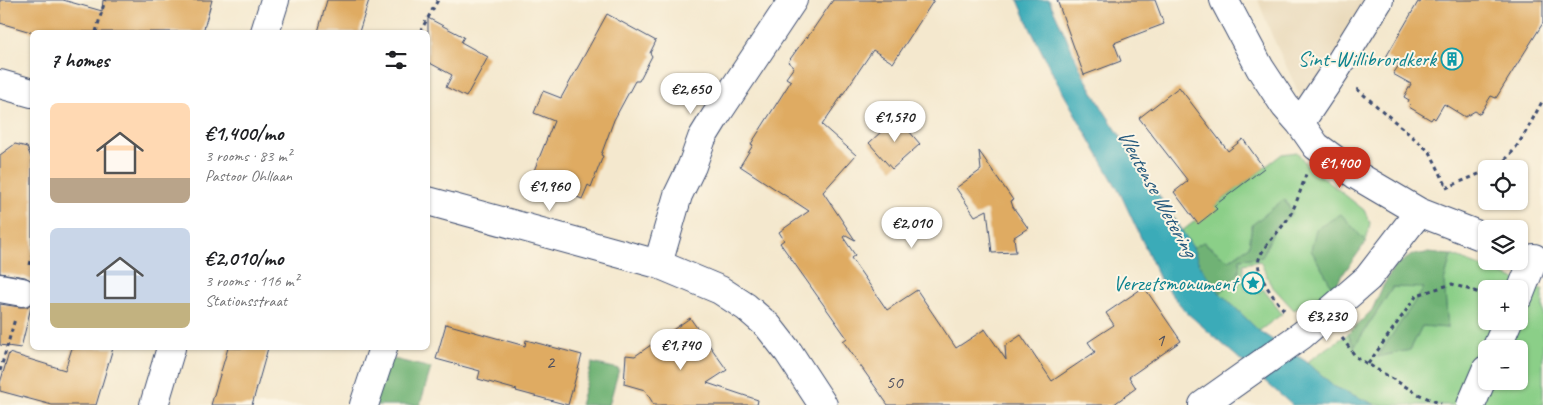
<!DOCTYPE html>
<html lang="en">
<head>
<meta charset="utf-8">
<style>
	body { margin:0; font-family:Caveat,sans-serif; background:#f2f2f2; color:#202124; height:100vh; display:flex; flex-direction:column; font-size:19px; white-space:nowrap }
	* { box-sizing:border-box; margin:0 }
	p { font-size:16px; color:#757577 }
	.icon { flex:none; width:28px; height:28px; fill:none; stroke:currentColor; stroke-width:2; stroke-linecap:round; stroke-linejoin:round }
	.map { position:relative; flex:1; overflow:hidden }
	.side { position:absolute; left:30px; top:30px; width:400px; height:320px; display:flex; flex-direction:column; background:#fff; border-radius:8px; box-shadow:0 1px 4px #0004 }
	.side>* { flex:none }
	.buttons { position:absolute; left:1478px; top:160px; display:grid; gap:10px }
	.buttons a { display:grid; place-items:center; width:50px; height:50px; border-radius:8px; background:#fff; box-shadow:0 1px 4px #0004; font-size:25px }
	.price { position:absolute; translate:-50% -42px; padding:0 11px; border-radius:18px; background:#fff; color:#222; font-size:16px; line-height:32px; filter:drop-shadow(0 1px 2px #0008) }
	.price::after { content:''; position:absolute; left:50%; top:30px; width:15px; height:11px; margin-left:-8px; background:inherit; clip-path:polygon(0 0,100% 0,50% 100%) }
	.price.current { background:#c8321e; color:#fff }
	ul { padding:0; list-style:none }
	li { display:flex; align-items:center; gap:15px; height:125px; padding:0 20px }
	li span { display:grid; place-items:center; flex:none; width:140px; height:100px; border-radius:8px; color:#555 }
	li>.icon { margin-inline-start:auto }
	span .icon { width:60px; height:60px; fill:#fffc; stroke-width:1 }
	li b { font-size:21px }
	h2 { display:flex; justify-content:space-between; align-items:center; height:60px; padding:0 20px; font-size:21px }
	.map>svg:first-child { display:block }
</style>
</head>
<body>
<div class="map">
<svg width="1543" height="405" viewBox="0 0 1543 405">
	<rect width="100%" height="100%" fill="#fcf5e5"/>
	<filter id="ink" filterUnits="userSpaceOnUse"><feTurbulence type="fractalNoise" baseFrequency=".02" numOctaves="2"/><feDisplacementMap in="SourceGraphic" scale="10" xChannelSelector="R" yChannelSelector="G"/><feConvolveMatrix kernelMatrix="1 2 1 2 8 2 1 2 1" color-interpolation-filters="sRGB"/></filter>
	<filter id="wash" filterUnits="userSpaceOnUse"><feTurbulence type="fractalNoise" baseFrequency=".0096" numOctaves="4" result="noise"/><feDisplacementMap in="SourceGraphic" scale="20" xChannelSelector="R" yChannelSelector="G"/><feGaussianBlur stdDeviation="1.12" result="paint"/><feColorMatrix in="noise" values="0 0 0 0 0 0 0 0 0 0 0 0 0 0 0 0 0 1.4 0 .05"/><feComposite in="paint" operator="in"/></filter>
	<g filter="url(#wash)">
		<rect width="100%" height="100%" fill="#f4e8ce"/>
		<path fill="#e9d9ba" d="M1258,0H1370L1305,106L1272,36Z"/>
		<path fill="#8bcf88" stroke="#537f73" fill-rule="evenodd" d="M1297,152L1306,164L1364,210L1370,223L1366,242L1341,214L1311,250L1333,288L1294,310L1271,285L1260,261L1243,264V276L1246,290L1258,293L1263,289L1282,314L1259,331L1220,293L1239,272L1240,259L1262,257L1275,228L1292,213L1285,199L1252,225L1249,246L1228,261L1204,242L1193,248L1182,231L1282,154Z
			M1451,255L1543,290V405H1376L1335,387L1307,362L1348,334L1355,346L1393,287H1425L1377,357L1410,350L1422,326L1448,328L1444,282ZM1486,289H1519V321H1486ZM1486,349H1519V381H1486Z"/>
		<path fill="#70b274" stroke="#467069" d="M1284,199L1292,213L1275,228L1262,257L1240,259L1239,272L1220,293L1200,266L1193,248L1203,242L1229,261L1249,246L1252,225Z
			M1341,214L1366,242L1333,288L1311,250L1316,229Z
			M1427,253L1451,255L1444,282L1448,328L1422,326L1410,350L1377,357L1424,288L1393,287L1354,347L1348,334L1372,310L1383,286L1394,267L1412,255Z
			M385,357L431,368L420,405H371Z
			M592,363L619,369L609,405H580Z"/>
		<path fill="#3babb8" stroke="#2b6d8b" d="M1018,0H1049L1084,76L1104,111L1182,231L1193,248L1200,266L1220,293L1259,331L1307,362L1335,387L1376,405H1292L1186,312L1161,281L1121,195L1057,82L1031,30Z"/>
		<g id="blocks">
			<path fill="#dfab62" d="M0,0H63L102,11L103,0H212L203,32H31L0,23Z
				M327,0H369L359,32H318Z
				M833,0H934L893,63L873,50L822,125L856,155L823,192L855,240L846,235L843,237L855,255L851,258L887,310L917,290L956,348L985,329L1006,360L1005,346L1021,335L1052,381L1095,352L1088,342L1114,325L1106,313L1144,287L1181,341L1129,377L1136,388L1113,405H888L843,341L847,338L780,243L784,240L779,232L809,211L740,166L753,145L751,144L791,81L786,78L794,67L788,62L806,37L807,38Z
				M1057,0H1155L1164,24L1114,43L1121,61L1084,75Z
				M1421,0H1543V23L1496,98L1491,96L1480,114L1475,111L1465,117L1444,104L1435,119L1433,117L1431,120L1409,107L1410,104L1408,102L1409,100L1404,97L1411,84L1393,74L1399,65L1386,57L1418,2L1420,3Z
				M607,14L656,41L650,53L652,56L639,81H635L614,120L601,155L603,156L591,187L588,185L582,199L531,178L554,121L534,113L543,91L561,98Z
				M428,18L464,37L461,42L488,57L466,97L446,87L452,75L428,62Z
				M1179,87L1228,151L1243,139L1264,168L1214,206L1217,209L1198,224L1174,192L1188,181L1139,118Z
				M897,117L920,144L892,169L869,143Z
				M15,144L27,147L32,160V281L25,277L0,273V155Z
				M979,151L1013,200L1011,201L1013,207L1028,228L1014,237L1016,252L992,253L987,210L975,216L956,188L981,170Z
				M32,303L21,348L0,345V304L20,307H27Z
				M690,318L727,370L707,383L758,400L757,405H654L645,390L624,384L626,355L635,356Z
				M446,324L525,346L526,340L582,355L568,405L516,391L517,390L478,379L480,371L436,359Z
				M72,348H113L96,405H52L0,391V383L9,353L65,370Z
				M228,348H268L252,405H211Z"/>
		</g>
	</g>
	<g filter="url(#ink)">
		<use href="#blocks" fill-opacity="0" stroke="#3c4b6f" stroke-width="1"/>
		<g fill="none" stroke-linecap="round" stroke-linejoin="round">
			<g stroke="#3c4b6f" stroke-width="30">
				<path id="minor" d="M1224,0L1260,68L1285,106L1300,123L1316,146L1356,175L1419,212L1486,238
					M265,32L275,0
					M0,84L32,93
					M1300,123L1335,71L1379,0
					M428,201L658,264L720,290L746,307L768,326L789,353L823,405
					M658,264L678,195L692,166L702,138L715,117L793,0
					M0,288L22,292
					M1519,296L1534,258
					M1496,349L1508,321
					M154,405L171,348
					M364,405L383,348
					M1203,405L1302,335L1368,278L1419,212
					M1471,405L1486,370"/>
			</g>
			<path stroke="#3c4b6f" stroke-width="3" stroke-dasharray="4 4" stroke-linecap="butt" d="M96,32L105,0
				M420,32L438,0
				M1357,89L1430,152L1447,187
				M1492,169C1515,159 1531,121 1543,100
				M1446,188L1486,171
				M30,265L32,256
				M1284,310C1275,299 1255,275 1259,259C1262,248 1277,234 1284,224C1295,210 1300,192 1306,174
				M1342,338L1356,357L1418,394L1441,404
				M1368,364L1417,295L1452,284L1486,295
				M0,371L15,319"/>
			<use href="#minor" stroke="#fff" stroke-width="28"/>
		</g>
	</g>
	<defs>
		<g id="building-ring" transform="scale(1.125)"><circle r="9.5" fill="#fcf5e5" stroke="#0f9aa8" stroke-width="1.5"/><path d="M-4-6H4V6H1V3H-1V6H-4ZM-2.5-4.3h1.7v1.8h-1.7ZM.8-4.3h1.7v1.8H.8ZM-2.5-1h1.7V.8h-1.7ZM.8-1h1.7V.8H.8Z" fill="#0f9aa8"/></g>
		<g id="sight-ring" transform="scale(1.125)"><circle r="9.5" fill="#fcf5e5" stroke="#0f9aa8" stroke-width="1.5"/><path d="M0-6L1.8-2.2L6-1.7L2.9 1.2L3.7 5.4L0 3.3L-3.7 5.4L-2.9 1.2L-6-1.7L-1.8-2.2Z" fill="#0f9aa8"/></g>
	</defs>
	<g fill-rule="evenodd">
		<use href="#building-ring" x="1452" y="59"/>
		<use href="#sight-ring" x="1253" y="283"/>
	</g>
	<g text-anchor="middle" stroke-width="4" stroke-linejoin="round" paint-order="stroke">
		<g font-size="19" fill="#4c4e5f">
			<text x="1160" y="346">1</text>
			<text x="550" y="368">2</text>
			<text x="894" y="388">50</text>
		</g>
		<g font-size="21" fill="#0d838f" stroke="#fcf5e5" text-anchor="end">
			<text x="1436" y="66">Sint-Willibrordkerk</text>
			<text x="1237" y="290">Verzetsmonument</text>
		</g>
		<g font-size="22" font-style="italic" fill="#265a7e" stroke="#fcf5e5">
			<text transform="translate(1158 192) rotate(61)" y="8">Vleutense Wetering</text>
		</g>
	</g>
</svg>
<div class="buttons">
<a><svg class="icon" aria-label="locate" viewBox="0 0 24 24"><circle cx="12" cy="12" r="6"/><path d="M12 2v4M12 18v4M2 12h4M18 12h4"/></svg></a>
<a><svg class="icon" aria-label="layers" viewBox="0 0 24 24"><path d="M12 4l9 5-9 5-9-5zM3 14l9 5 9-5"/></svg></a>
<a>+</a>
<a>−</a>
</div>
<b class="price" style="left:691px;top:115px">€2,650</b>
<b class="price" style="left:895px;top:143px">€1,570</b>
<b class="price current" style="left:1340px;top:189px">€1,400</b>
<b class="price" style="left:550px;top:212px">€1,960</b>
<b class="price" style="left:912px;top:249px">€2,010</b>
<b class="price" style="left:1327px;top:342px">€3,230</b>
<b class="price" style="left:681px;top:371px">€1,740</b>
<section class="side">
<h2>7 homes<svg class="icon" aria-label="filters" viewBox="0 0 24 24"><path d="M4 7h16M4 17h16"/><circle cx="9" cy="7" r="2"/><circle cx="15" cy="17" r="2"/></svg></h2>
<ul>
<li><span style="background:linear-gradient(#ffd9b3 75%,#b9a48a 0)"><svg class="icon" aria-label="home" viewBox="0 0 24 24"><path d="M3 11l9-7 9 7M6 9v11h12V9"/></svg></span><div><b>€1,400/mo</b><p>3 rooms · 83 m²</p><p>Pastoor Ohllaan</p></div></li>
<li><span style="background:linear-gradient(#c9d6e8 75%,#c2b280 0)"><svg class="icon" aria-label="home" viewBox="0 0 24 24"><path d="M3 11l9-7 9 7M6 9v11h12V9"/></svg></span><div><b>€2,010/mo</b><p>3 rooms · 116 m²</p><p>Stationsstraat</p></div></li>
</ul>
</section>
</div>
</body>
</html>
